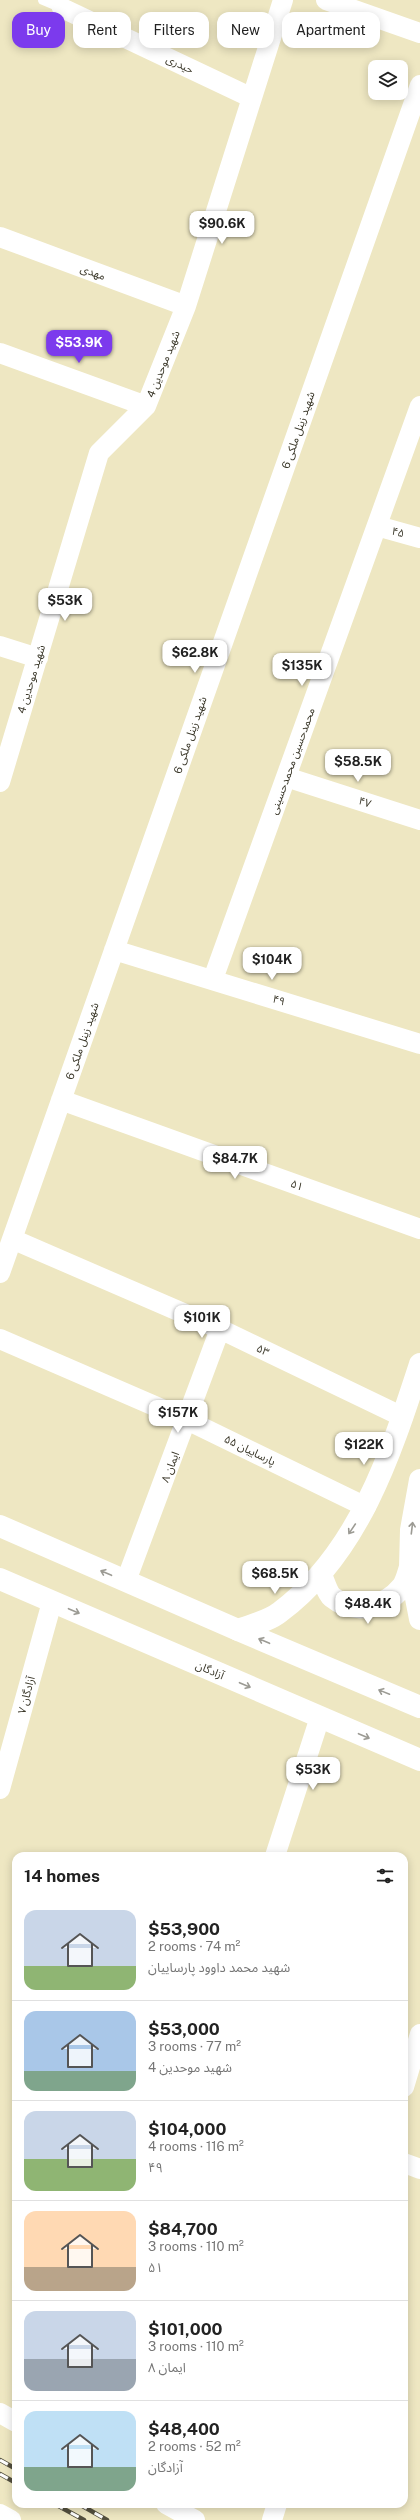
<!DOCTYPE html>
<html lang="en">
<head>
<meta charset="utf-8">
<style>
	body { margin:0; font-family:"Public Sans","Noto Sans Arabic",sans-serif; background:#f6f6f6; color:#222; height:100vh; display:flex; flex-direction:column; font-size:15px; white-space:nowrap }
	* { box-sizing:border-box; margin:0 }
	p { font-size:13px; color:#767676 }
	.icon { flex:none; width:22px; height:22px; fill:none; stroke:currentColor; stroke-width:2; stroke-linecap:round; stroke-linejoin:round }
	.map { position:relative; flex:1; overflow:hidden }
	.sheet { position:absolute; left:12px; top:1852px; width:396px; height:656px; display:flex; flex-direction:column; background:#fff; border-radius:12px; box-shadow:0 2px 10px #0003 }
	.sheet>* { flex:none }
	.top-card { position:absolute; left:12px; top:12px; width:396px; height:36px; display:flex; gap:8px }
	.buttons { position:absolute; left:368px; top:60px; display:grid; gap:8px }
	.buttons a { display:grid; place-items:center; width:40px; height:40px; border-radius:8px; background:#fff; box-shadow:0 2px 10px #0003; font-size:20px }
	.price { position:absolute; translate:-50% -34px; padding:0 9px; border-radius:8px; background:#fff; color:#222; font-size:13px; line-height:26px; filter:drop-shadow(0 1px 2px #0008) }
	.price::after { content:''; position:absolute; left:50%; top:24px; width:12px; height:9px; margin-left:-6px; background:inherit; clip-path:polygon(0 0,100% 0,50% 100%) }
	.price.current { background:#7c3aed; color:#fff }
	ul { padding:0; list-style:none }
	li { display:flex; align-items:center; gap:12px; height:100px; padding:0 12px }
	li+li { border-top:1px solid #e0e0e0 }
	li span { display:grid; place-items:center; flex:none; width:112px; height:80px; border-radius:12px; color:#555 }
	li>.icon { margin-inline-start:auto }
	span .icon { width:48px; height:48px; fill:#fffc; stroke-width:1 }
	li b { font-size:17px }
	h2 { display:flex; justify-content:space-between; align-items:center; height:48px; padding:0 12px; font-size:17px }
	.tag { padding:0 14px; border-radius:12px; background:#fff; box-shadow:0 2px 10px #0003; font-size:14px; line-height:36px }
	.tag.current { background:#7c3aed; color:#fff }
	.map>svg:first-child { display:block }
</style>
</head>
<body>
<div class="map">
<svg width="420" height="2520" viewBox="0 0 420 2520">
	<rect width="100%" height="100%" fill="#eee7c2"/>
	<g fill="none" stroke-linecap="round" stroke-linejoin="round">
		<path stroke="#fff" stroke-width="10" d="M43,0L62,8"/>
		<path stroke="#fff" stroke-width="20" d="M326,0L420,33
			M62,8L252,98
			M0,237L186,306
			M0,353L146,406
			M377,526L420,538
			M0,646L38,658
			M286,777L420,820
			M0,782L99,453L146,406L186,306L283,0
			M114,950L420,1044
			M213,979L420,406
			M61,1100L420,1229
			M12,1239L220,1329L403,1417
			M0,1273L420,85
			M0,1339L187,1420L366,1507
			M126,1581L220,1329
			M0,1789L52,1602
			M275,1856L320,1717
			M404,2087L420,2034
			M404,2163L420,2169
			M0,2413L16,2422
			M166,2504L195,2520
			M0,2514L11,2520
			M272,2520L277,2504"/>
		<path stroke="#fff" stroke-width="22" d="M420,1480L411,1530L410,1567L420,1619
			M321,1575C324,1581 327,1593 332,1597C354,1615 385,1608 402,1587C406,1582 408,1573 410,1567
			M238,1630C251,1625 269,1621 280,1612C359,1553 391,1453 420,1364"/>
		<path stroke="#fff" stroke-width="22" d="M0,1526L238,1630L420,1707
			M0,1579L420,1760"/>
		<g stroke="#534f3e" stroke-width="4.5">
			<path id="rail" d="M0,2460L16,2469
				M0,2474L16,2483
				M55,2504L84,2520
				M79,2504L107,2520"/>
		</g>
		<use href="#rail" stroke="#fff" stroke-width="3" stroke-dasharray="9" stroke-linecap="butt"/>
	</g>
	<defs><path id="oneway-shaft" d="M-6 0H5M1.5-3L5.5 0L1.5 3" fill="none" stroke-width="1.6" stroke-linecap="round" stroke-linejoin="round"/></defs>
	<g stroke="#9c9b94">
		<use href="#oneway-shaft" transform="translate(412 1528) rotate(-83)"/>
		<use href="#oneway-shaft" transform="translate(352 1529) rotate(124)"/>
		<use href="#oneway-shaft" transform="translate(106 1573) rotate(-157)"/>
		<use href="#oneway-shaft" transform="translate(74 1611) rotate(23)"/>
		<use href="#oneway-shaft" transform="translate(264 1641) rotate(-157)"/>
		<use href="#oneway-shaft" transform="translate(245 1685) rotate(23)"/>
		<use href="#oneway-shaft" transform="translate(384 1692) rotate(-158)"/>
		<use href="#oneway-shaft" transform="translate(364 1736) rotate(23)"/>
	</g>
	<g text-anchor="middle" stroke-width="3" stroke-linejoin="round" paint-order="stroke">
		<g font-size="11" fill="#3a3729" stroke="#fff">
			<text transform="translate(180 64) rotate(25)" y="4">حیدری</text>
			<text transform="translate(93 272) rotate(20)" y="4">مهدی</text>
			<text transform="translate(163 364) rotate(-68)" y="4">4 شهید موحدین</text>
			<text transform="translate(298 430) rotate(-71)" y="4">6 شهید زینل ملکی</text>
			<text transform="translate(398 532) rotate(15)" y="4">۴۵</text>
			<text transform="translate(31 679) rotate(-73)" y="4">4 شهید موحدین</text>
			<text transform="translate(190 735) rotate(-71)" y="4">6 شهید زینل ملکی</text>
			<text transform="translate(292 761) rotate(-70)" y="4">محمدحسین محمدحسینی</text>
			<text transform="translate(365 802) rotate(18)" y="4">۴۷</text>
			<text transform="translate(279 1000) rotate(17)" y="4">۴۹</text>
			<text transform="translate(82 1041) rotate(-71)" y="4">6 شهید زینل ملکی</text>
			<text transform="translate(297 1185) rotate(20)" y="4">۵۱</text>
			<text transform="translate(263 1350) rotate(26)" y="4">۵۳</text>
			<text transform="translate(250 1450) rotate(26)" y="4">پارساییان ۵۵</text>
			<text transform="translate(170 1467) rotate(-69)" y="4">۸ ایمان</text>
			<text transform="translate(210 1670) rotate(23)" y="4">آزادگان</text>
			<text transform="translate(26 1695) rotate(-75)" y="4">۷ آزادگان</text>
		</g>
	</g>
</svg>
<div class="buttons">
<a><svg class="icon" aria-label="layers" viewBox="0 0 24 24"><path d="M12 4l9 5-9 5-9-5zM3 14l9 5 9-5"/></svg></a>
</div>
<b class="price" style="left:222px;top:245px">$90.6K</b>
<b class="price current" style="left:79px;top:364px">$53.9K</b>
<b class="price" style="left:65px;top:622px">$53K</b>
<b class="price" style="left:195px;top:674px">$62.8K</b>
<b class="price" style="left:302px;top:687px">$135K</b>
<b class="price" style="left:358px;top:783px">$58.5K</b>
<b class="price" style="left:272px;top:981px">$104K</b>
<b class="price" style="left:235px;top:1180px">$84.7K</b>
<b class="price" style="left:202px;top:1339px">$101K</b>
<b class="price" style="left:178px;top:1434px">$157K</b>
<b class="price" style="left:364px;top:1466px">$122K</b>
<b class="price" style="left:275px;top:1595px">$68.5K</b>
<b class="price" style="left:368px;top:1625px">$48.4K</b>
<b class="price" style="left:313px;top:1791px">$53K</b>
<div class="top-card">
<a class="tag current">Buy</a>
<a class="tag">Rent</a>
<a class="tag">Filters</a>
<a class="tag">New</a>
<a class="tag">Apartment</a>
</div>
<section class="sheet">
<h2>14 homes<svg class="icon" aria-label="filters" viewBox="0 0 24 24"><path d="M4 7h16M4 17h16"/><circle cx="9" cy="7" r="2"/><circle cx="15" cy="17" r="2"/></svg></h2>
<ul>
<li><span style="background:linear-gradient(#c9d6e8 70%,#8fb573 0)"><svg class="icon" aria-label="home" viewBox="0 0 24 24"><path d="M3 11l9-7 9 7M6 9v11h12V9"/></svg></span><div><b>$53,900</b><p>2 rooms · 74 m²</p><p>شهید محمد داوود پارساییان</p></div></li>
<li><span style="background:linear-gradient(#a9c7e8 75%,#7fa58c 0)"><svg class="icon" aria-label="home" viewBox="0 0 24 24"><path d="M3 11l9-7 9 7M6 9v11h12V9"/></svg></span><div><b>$53,000</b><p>3 rooms · 77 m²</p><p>4 شهید موحدین</p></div></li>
<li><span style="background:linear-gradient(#c9d6e8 60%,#8fb573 0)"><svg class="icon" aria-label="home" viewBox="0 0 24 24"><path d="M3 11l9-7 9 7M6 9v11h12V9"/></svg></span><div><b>$104,000</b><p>4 rooms · 116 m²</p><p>۴۹</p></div></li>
<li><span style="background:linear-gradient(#ffd9b3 70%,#b9a48a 0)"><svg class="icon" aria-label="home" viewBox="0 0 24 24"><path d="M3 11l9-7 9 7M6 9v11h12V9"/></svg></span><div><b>$84,700</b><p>3 rooms · 110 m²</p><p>۵۱</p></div></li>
<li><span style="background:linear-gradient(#c9d6e8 60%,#9aa5b1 0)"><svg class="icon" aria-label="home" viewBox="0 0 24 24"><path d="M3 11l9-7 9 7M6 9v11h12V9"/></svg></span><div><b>$101,000</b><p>3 rooms · 110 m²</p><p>۸ ایمان</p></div></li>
<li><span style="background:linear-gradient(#bfe0f5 70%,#7fa58c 0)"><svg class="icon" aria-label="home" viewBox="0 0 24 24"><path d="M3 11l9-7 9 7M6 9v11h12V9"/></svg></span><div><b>$48,400</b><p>2 rooms · 52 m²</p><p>آزادگان</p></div></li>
</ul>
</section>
</div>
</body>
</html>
